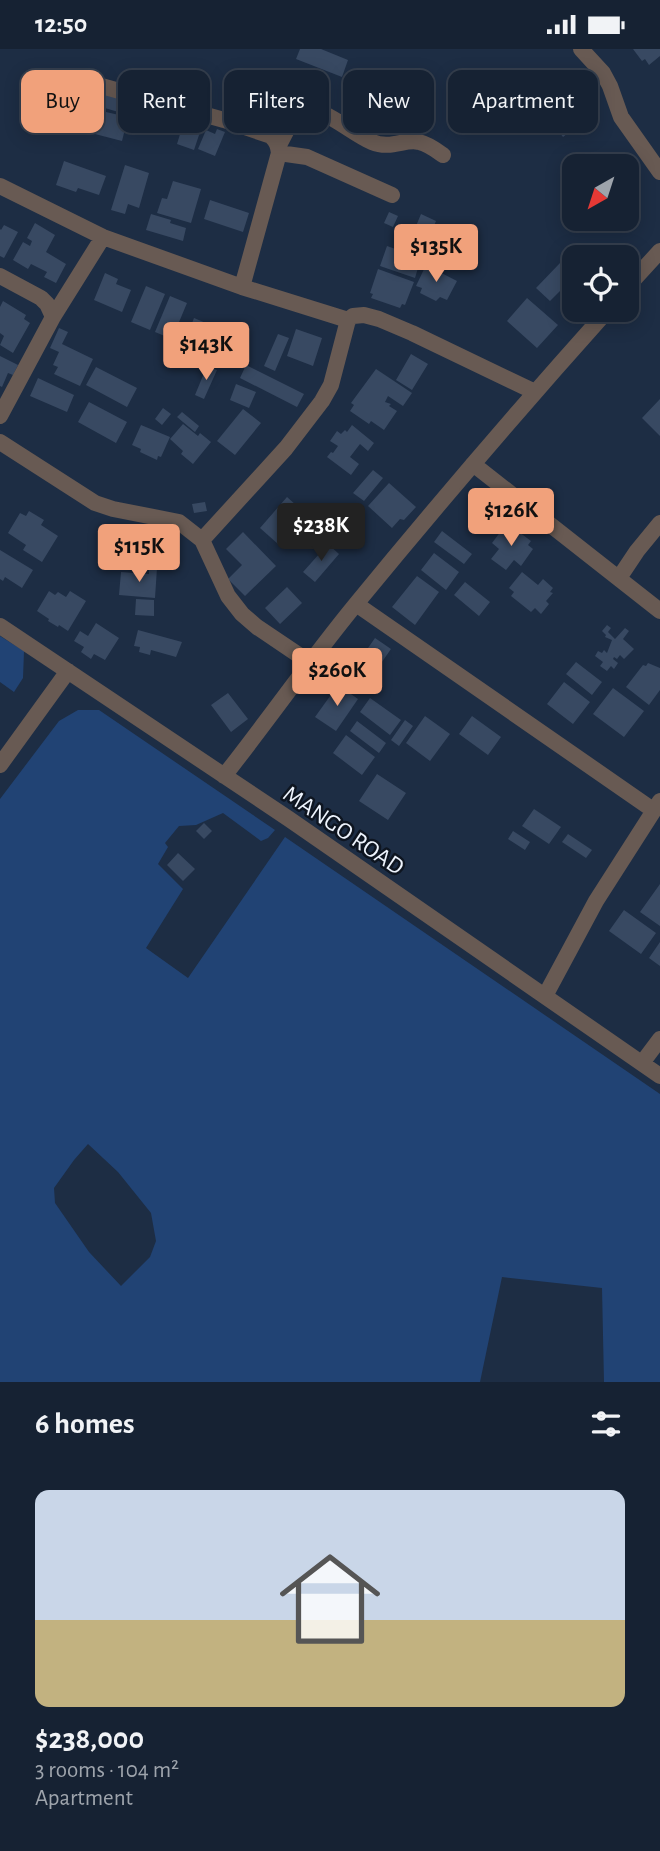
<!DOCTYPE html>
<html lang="en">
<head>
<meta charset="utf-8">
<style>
	body { margin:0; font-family:"Alegreya Sans",sans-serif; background:#1f2a3b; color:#f1f3f6; height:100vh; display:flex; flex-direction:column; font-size:26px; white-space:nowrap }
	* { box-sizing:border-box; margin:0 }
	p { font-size:23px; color:#9ea4ac }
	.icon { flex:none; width:38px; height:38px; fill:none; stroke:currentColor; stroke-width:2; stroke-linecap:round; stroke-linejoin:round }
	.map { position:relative; height:1333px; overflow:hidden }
	.side { display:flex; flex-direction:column; background:#162233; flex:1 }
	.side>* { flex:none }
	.guide { position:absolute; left:21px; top:21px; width:620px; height:63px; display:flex; gap:14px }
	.needle { width:46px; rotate:219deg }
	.buttons { position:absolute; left:562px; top:105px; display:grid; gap:14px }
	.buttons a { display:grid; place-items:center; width:77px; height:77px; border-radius:14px; background:#162233; box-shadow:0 4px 18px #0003,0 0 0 2px #353f4e; font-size:35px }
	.price { position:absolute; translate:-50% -60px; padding:0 16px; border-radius:7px; background:#f1a17b; color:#111; font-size:23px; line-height:46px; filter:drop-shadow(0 2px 4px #0008) }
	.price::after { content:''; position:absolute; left:50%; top:42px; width:21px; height:16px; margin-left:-10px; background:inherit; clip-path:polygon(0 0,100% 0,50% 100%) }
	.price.selected { background:#222; color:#fff }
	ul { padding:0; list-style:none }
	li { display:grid; align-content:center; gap:14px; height:371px; padding:0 35px }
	li span { display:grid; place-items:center; height:217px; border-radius:14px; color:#555 }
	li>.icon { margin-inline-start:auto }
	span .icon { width:126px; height:126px; fill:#fffc; stroke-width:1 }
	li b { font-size:30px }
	h2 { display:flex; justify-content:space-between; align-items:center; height:84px; padding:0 35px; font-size:30px }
	.chip { padding:0 24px; border-radius:14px; background:#162233; box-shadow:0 4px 18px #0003,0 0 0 2px #353f4e; font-size:24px; line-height:63px }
	.chip.selected { background:#f1a17b; color:#111 }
	.status { display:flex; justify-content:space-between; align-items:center; height:49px; padding:0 35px; background:#162233; direction:ltr }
	.status svg { height:19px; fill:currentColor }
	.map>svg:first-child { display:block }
</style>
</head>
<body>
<div class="status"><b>12:50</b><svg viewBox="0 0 49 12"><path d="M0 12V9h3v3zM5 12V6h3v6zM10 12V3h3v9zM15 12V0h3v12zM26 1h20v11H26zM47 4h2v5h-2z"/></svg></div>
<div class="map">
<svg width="660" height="1333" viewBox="0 0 660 1333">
	<rect width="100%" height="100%" fill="#1d2d44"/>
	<path fill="#214374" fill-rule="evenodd" d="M0,587L24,602L23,629L14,643L0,633Z
		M78,661H99L275,781L268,789L261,792L223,764L196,776L179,777L165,794L168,798L158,815L183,840L146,899L188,929L285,788L660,1045V1333H604L602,1239L502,1228L480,1333H0V750L59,672ZM88,1095L118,1123L151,1164L156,1192L150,1208L121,1237L89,1203L55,1154L54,1139L74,1111Z"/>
	<path fill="#384962" d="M300,0H321L348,11L342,28L296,10Z
		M633,0H660V7L649,16L645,10L642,12Z
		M103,41L137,52L132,67L98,57Z
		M558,46L581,74L563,88L541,59Z
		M74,52L88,56L87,60L94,62L88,84L59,76L65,54L73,56Z
		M106,63L119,66L118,70L127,72L122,92L91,84L97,64L106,67Z
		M184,72L202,77L194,101L177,95Z
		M217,80L225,83L215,107L198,100L206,81L215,85Z
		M64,112L106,127L99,146L78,139L76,143L56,136Z
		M125,116L149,124L139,159L128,155L125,165L111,161Z
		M173,132L201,140L191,174L157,164L162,149L167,150Z
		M210,151L249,164L243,183L204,170Z
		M389,163L398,167L393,178L384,174Z
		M151,165L171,171L170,174L186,179L183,192L146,181Z
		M421,165L436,172L422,207L406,201Z
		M35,174L55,186L46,203L66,215L56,234L44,228L47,223L31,215L28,220L13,211L23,193L30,197L32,192L27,189Z
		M4,176L18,183L4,209L0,207V180L1,181Z
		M430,192L442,197L436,212L424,208Z
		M387,197L421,209L415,229L380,217Z
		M560,214L574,228L550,252L536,239Z
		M426,216L457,232L447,251L440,248L436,252L420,244L422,239L416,237Z
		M378,220L414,233L405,256L402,255L400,259L371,249L373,245L370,244Z
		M105,224L118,230L116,235L131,241L122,263L94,251Z
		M146,237L165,245L150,281L131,273Z
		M170,247L187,254L172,290L155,283Z
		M527,249L558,276L537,299L507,272Z
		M3,252L26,266L24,270L30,274L13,304L0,296L4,287L0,284V258Z
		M194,269L232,285L224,303L215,299L211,307L191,299L195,290L187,287Z
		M59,279L68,283L62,295L93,310L80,337L54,325L58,318L53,316L59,303L50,299Z
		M296,280L322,289L313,317L287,307Z
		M278,285L289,289L275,322L264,317Z
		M411,305L428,315L412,341L396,331Z
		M0,307L18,316L13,326L8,324L2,338L0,337Z
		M246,316L304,345L297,358L240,329Z
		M207,317L217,321L204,350L195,346Z
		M96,318L137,339L127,358L86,336Z
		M376,320L412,344L403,357L388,347L385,353L391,355L389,357L397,362L384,381L371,372L369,375L350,362L354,356L351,354Z
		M38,329L74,346L67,363L30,347Z
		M236,335L256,343L249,359L230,351Z
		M660,350V387L642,369Z
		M89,353L127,373L116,394L78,373Z
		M163,359L171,365L162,376L155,370Z
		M243,360L261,374L235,406L217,392Z
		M182,363L199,377L195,383L177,368Z
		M183,375L198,387L200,384L211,393L193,415L181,405L183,402L170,390Z
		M141,376L170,388L161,408L158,407L157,411L140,403L141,400L132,396Z
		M352,376L374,394L368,402L360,395L350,408L359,415L351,426L327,408L331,403L333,404L338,397L330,392L337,382L341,385L345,381L347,383Z
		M373,421L383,429L364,452L353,444Z
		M389,434L416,458L404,471L400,470L392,479L368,457Z
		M287,448L305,464L278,495L260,479Z
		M205,453L207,462L194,464L192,455Z
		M29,462L44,471L41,476L58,487L42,513L23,501L26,496L8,484L20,464L26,467Z
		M504,478L512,484L515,480L531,492L528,496L533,500L521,517L514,511L506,521L491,510L499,500L492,494Z
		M442,482L472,505L464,515L434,493Z
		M243,483L276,517L245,547L228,530L242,516L226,500Z
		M328,495L339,505L315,533L303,523Z
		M0,501L33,521L22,539L5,528L3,532L0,530Z
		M434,504L459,523L446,541L421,521Z
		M149,518L157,519L155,549L119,546L121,523L149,525Z
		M522,523L538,536L543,530L553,539L550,543L553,544L546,552L549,555L541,565L535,559L531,563L511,547L514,543L509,539Z
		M417,527L439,543L415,576L392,558Z
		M465,533L490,553L479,567L454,546Z
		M287,538L302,554L280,575L265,559Z
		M49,542L55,546L58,543L66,548L70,542L86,552L68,582L59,576L58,578L48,572L49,570L37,562Z
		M136,550L154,551V567L135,566Z
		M96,574L119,589L105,611L94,605L91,610L81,603L84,598L74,592L80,582L88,587Z
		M607,576L611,579L608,583L615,590L625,579L629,582L623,590L634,600L624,610L620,606L617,610L614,608L613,610L618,614L614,620L611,617L607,622L600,617L603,613L595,607L598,602L602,604L604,601L607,604L612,591L605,588L606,586L602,582Z
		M138,581L182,593L176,608L151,601L150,606L139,603L140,598L134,597Z
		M375,589L391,600L363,640L347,629Z
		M576,613L602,633L592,646L566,625Z
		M648,614L660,619V641L649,656L626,638L643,616L646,617Z
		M564,633L590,653L573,675L547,655Z
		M338,636L358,650L336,682L315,668Z
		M613,639L644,662L624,688L593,665Z
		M228,644L248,670L231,683L211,656Z
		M370,649L401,671L390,686L360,663Z
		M425,667L450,685L430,712L406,694Z
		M472,667L501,688L488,706L459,685Z
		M405,671L413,677L399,697L391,691Z
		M357,672L386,694L379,704L350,682Z
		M346,686L375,708L362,726L333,704Z
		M377,725L406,744L388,771L359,752Z
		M534,760L561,778L549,795L522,777Z
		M204,774L212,782L204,790L196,782Z
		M513,782L530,793L525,801L508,790Z
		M568,785L592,801L586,809L562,793Z
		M178,804L195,820L183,832L167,816Z
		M660,835V877L640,863Z
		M624,861L656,884L641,905L609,882Z
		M660,893V917L649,909Z"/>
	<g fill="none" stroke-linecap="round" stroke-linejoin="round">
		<path stroke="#685a53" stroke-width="16" d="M581,0L603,24L610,37L621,68L660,123
			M87,33L224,71L271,87C277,93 278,97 279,104L242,238
			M278,98L292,71L299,61C322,55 350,84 372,93C391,101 406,89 419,93C428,95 436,101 443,106
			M279,104L307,108L392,146
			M0,137L103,188L242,238L348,271L353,267L364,266L379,270L412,284L535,343
			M0,227L41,249L47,255L53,268
			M626,239L660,202
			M0,367L53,268L103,188
			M0,393L95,454L113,460L179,473L202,491L228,547L242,565L257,578L309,613
			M473,415L660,562
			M202,491L286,399L322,352L331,336L348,271
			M619,529L637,502L660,474
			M356,555L653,761
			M0,577L289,770L660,1027
			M0,716L68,622
			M224,727C269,670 310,611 356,555C438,455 522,357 608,261
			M545,947L596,852L660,752
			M642,1014L660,990"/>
	</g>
	<g text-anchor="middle" stroke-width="5" stroke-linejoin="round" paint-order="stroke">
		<g font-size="24" fill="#eef4fd" stroke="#0e1520">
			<text transform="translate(344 781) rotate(34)" y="8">MANGO ROAD</text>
		</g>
	</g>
</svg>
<div class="buttons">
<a><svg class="needle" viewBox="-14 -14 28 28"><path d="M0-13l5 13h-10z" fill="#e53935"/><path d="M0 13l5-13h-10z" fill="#9ea4ac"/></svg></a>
<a><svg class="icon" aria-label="locate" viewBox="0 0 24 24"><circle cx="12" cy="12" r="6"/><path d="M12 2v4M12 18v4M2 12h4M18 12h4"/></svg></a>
</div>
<b class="price" style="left:436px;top:235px">$135K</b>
<b class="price" style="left:206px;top:333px">$143K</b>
<b class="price" style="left:511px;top:499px">$126K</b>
<b class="price selected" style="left:321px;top:514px">$238K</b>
<b class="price" style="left:139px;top:535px">$115K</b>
<b class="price" style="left:337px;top:659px">$260K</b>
<div class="guide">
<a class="chip selected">Buy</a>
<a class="chip">Rent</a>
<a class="chip">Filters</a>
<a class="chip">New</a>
<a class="chip">Apartment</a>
</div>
</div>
<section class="side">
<h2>6 homes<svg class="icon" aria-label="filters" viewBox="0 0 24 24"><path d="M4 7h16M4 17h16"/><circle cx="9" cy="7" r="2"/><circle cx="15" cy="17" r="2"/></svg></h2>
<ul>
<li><span style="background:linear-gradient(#c9d6e8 60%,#c2b280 0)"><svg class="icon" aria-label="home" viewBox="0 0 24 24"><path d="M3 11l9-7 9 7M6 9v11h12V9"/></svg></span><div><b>$238,000</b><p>3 rooms · 104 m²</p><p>Apartment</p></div></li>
</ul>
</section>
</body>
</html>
